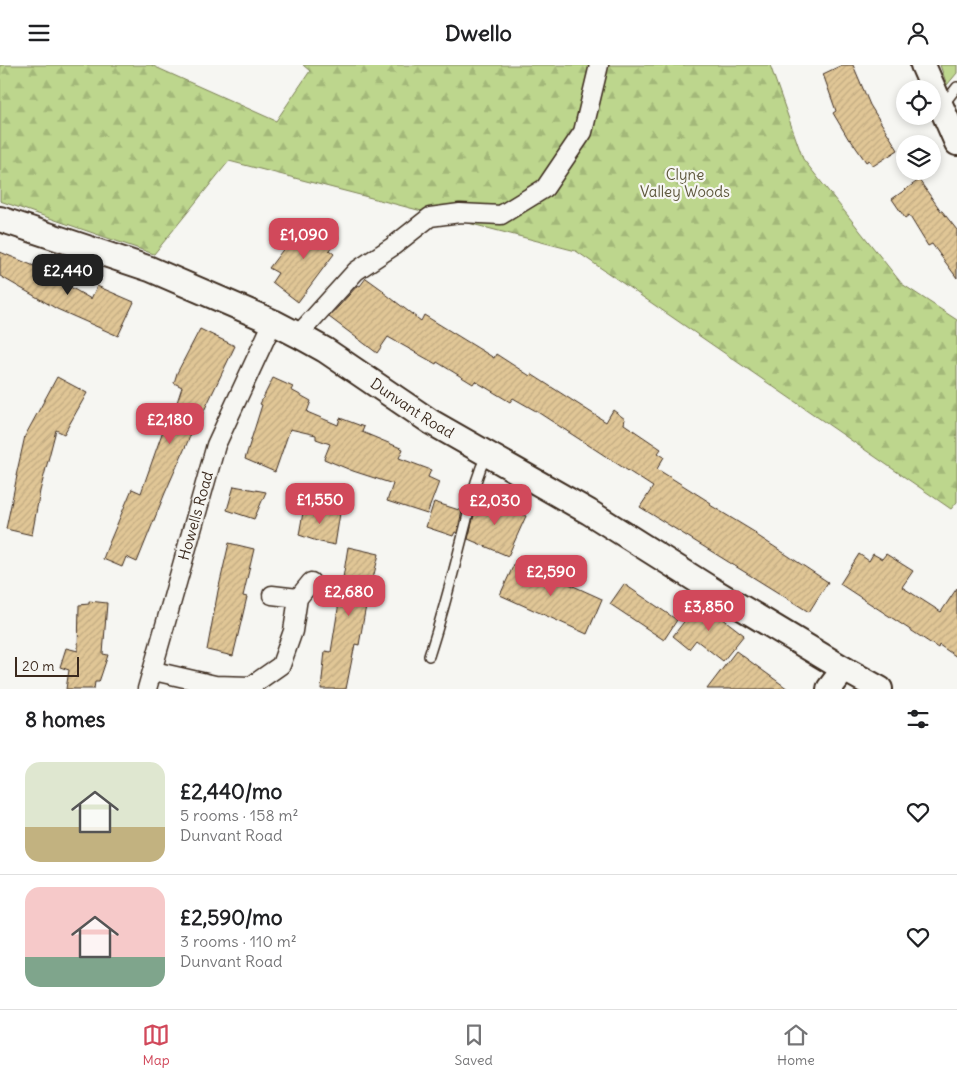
<!DOCTYPE html>
<html lang="en">
<head>
<meta charset="utf-8">
<style>
	body { margin:0; font-family:Delius,sans-serif; background:#f2f2f2; color:#202124; height:100vh; display:flex; flex-direction:column; font-size:19px; white-space:nowrap }
	* { box-sizing:border-box; margin:0 }
	p { font-size:16px; color:#757577 }
	.icon { flex:none; width:28px; height:28px; fill:none; stroke:currentColor; stroke-width:2; stroke-linecap:round; stroke-linejoin:round }
	.map { position:relative; height:624px; overflow:hidden }
	.side { display:flex; flex-direction:column; background:#fff; flex:1 }
	.side>* { flex:none }
	.tools { position:absolute; left:896px; top:15px; display:grid; gap:10px }
	.tools a { display:grid; place-items:center; width:45px; height:45px; border-radius:50%; background:#fff; box-shadow:0 2px 8px #0003; font-size:25px }
	.scale { position:absolute; left:15px; bottom:12px; width:64px; box-sizing:border-box; padding-left:5px; border:2px solid #3b2a1e; border-top:0; font-size:14px; line-height:18px; white-space:nowrap; color:#3b2a1e; -webkit-text-stroke:4px #f6f6f2; paint-order:stroke }
	.price { position:absolute; translate:-50% -42px; padding:0 11px; border-radius:10px; background:#d1495b; color:#fff; font-size:16px; line-height:32px; filter:drop-shadow(0 1px 2px #0008) }
	.price::after { content:''; position:absolute; left:50%; top:30px; width:15px; height:11px; margin-left:-8px; background:inherit; clip-path:polygon(0 0,100% 0,50% 100%) }
	.price.active { background:#222; color:#fff }
	ul { padding:0; list-style:none }
	li { display:flex; align-items:center; gap:15px; height:125px; padding:0 25px }
	li+li { border-top:1px solid #e0e0e0 }
	li span { display:grid; place-items:center; flex:none; width:140px; height:100px; border-radius:15px; color:#555 }
	li>.icon { margin-inline-start:auto }
	span .icon { width:60px; height:60px; fill:#fffc; stroke-width:1 }
	li b { font-size:21px }
	h2 { display:flex; justify-content:space-between; align-items:center; height:60px; padding:0 25px; font-size:21px }
	header { display:flex; justify-content:space-between; align-items:center; height:65px; padding:0 25px; background:#fff; font-size:22px; font-weight:700 }
	.tabs { display:flex; justify-content:space-around; align-items:center; height:70px; border-top:1px solid #e0e0e0; background:#fff; font-size:14px; color:#757577 }
	.tabs a { display:grid; justify-items:center; gap:2px }
	.tabs .active { color:#d1495b }
	.map>svg:first-child { display:block }
</style>
</head>
<body>
<header><svg class="icon" aria-label="menu" viewBox="0 0 24 24"><path d="M4 6h16M4 12h16M4 18h16"/></svg>Dwello<svg class="icon" aria-label="person" viewBox="0 0 24 24"><circle cx="12" cy="8" r="4"/><path d="M4 21q1-7 8-7t8 7"/></svg></header>
<div class="map">
<svg width="957" height="624" viewBox="0 0 957 624">
	<defs>
		<pattern id="grass-tufts" width="24" height="20" patternUnits="userSpaceOnUse" patternTransform="scale(1.25)"><rect width="24" height="20" fill="#bdd68d"/><path d="M3 7l-1-3M5 7V3M7 7l1-3M15 17l-1-3M17 17v-4M19 17l1-3" fill="none" stroke="#a3b879"/></pattern>
		<pattern id="forest-firs" width="22" height="20" patternUnits="userSpaceOnUse" patternTransform="scale(1.25)"><rect width="22" height="20" fill="#bdd68d"/><path d="M5 1l3.5 6h-7zM16 11l3.5 6h-7z" fill="#a3b879"/></pattern>
		<pattern id="building-hatch" width="6" height="6" patternUnits="userSpaceOnUse" patternTransform="scale(1.25)"><rect width="6" height="6" fill="#e0c696"/><path d="M-1 1l2-2M0 6l6-6M5 7l2-2" fill="none" stroke="#c1aa81"/></pattern>
	</defs>
	<rect width="100%" height="100%" fill="#f6f6f2"/>
	<filter id="ink" filterUnits="userSpaceOnUse"><feTurbulence type="fractalNoise" baseFrequency=".02" numOctaves="2"/><feDisplacementMap in="SourceGraphic" scale="10" xChannelSelector="R" yChannelSelector="G"/><feConvolveMatrix kernelMatrix="1 2 1 2 8 2 1 2 1" color-interpolation-filters="sRGB"/></filter>
	<g filter="url(#ink)">
		<path fill="url(#grass-tufts)" stroke="#7c8056" d="M940,0H957V8L947,20Z"/>
		<path fill="url(#forest-firs)" stroke="#7c8056" d="M0,0H151L276,56L310,6L303,0H770L803,94L902,219L957,255V437L951,444L576,186L229,96L154,189L0,136Z"/>
		<path fill="url(#building-hatch)" stroke="#3b2a1e" d="M842,0H853L870,40L898,85L873,101L869,95L866,97L850,74L849,75L833,48L836,46L823,9Z
			M919,115L941,146H942L957,165V213L932,179L928,181L909,150L905,153L892,134Z
			M318,155L339,172L329,185L334,189L298,237L272,217L278,208L269,203L301,161L309,166Z
			M0,187L34,201L91,234L97,221L134,237L118,271L57,244L0,211Z
			M366,213L384,226L383,227L421,256L424,250L494,293L496,289L530,311L531,309L606,357L613,345L625,354L624,359L661,384L658,388L664,392L657,404L711,438L710,440L756,468L755,469L828,517L809,547L640,442L653,422L536,346L513,333L510,337L475,316L473,319L437,297L436,299L388,272L377,288L329,252L358,220L360,221Z
			M200,264L235,281L201,352L199,351L165,428L137,497L126,492L122,502L103,494L107,483L132,424L141,428L166,357L170,359L182,322L174,318L177,308Z
			M57,312L87,328L64,369L56,365L40,426L32,470L6,464L17,411H16L25,371Z
			M273,313L293,322L291,325L311,336L307,347L338,360L340,353L364,362L362,367L403,384L399,393L431,405L428,412L439,417L427,449L387,436L393,419L353,406L324,394L330,379L316,374V370L290,364L275,407L245,394L262,340L260,339Z
			M234,421L266,427L254,454L227,445Z
			M479,430L526,451L508,491L468,474Z
			M434,437L462,446L457,468L455,467L453,471L426,462Z
			M304,442L340,448L335,480L320,477L299,470Z
			M229,478L254,484L243,531L247,532L233,591L207,585L218,526Z
			M348,482L379,489L365,546L359,580L355,579L346,624H321L325,586L331,587Z
			M859,489L869,496L873,489L882,494L886,489L913,506L902,522L941,547L957,523V592L939,580L938,583L840,519Z
			M516,495L602,534L587,569L500,530Z
			M624,519L677,555L664,575L610,539Z
			M89,536L107,538L103,589L108,590L99,617H95L94,624H66L69,605L60,602L66,583L78,586L79,540L89,539Z
			M700,536L744,570L723,596L696,575L689,584L673,571Z
			M736,586L788,624H707Z"/>
		<g fill="none" stroke-linecap="round" stroke-linejoin="round">
			<g stroke="#3b2a1e" stroke-width="12">
				<path id="lane" d="M943,40L957,22
					M429,591C443,549 454,505 465,462C472,434 474,415 487,389"/>
			</g>
			<g stroke="#3b2a1e" stroke-width="21">
				<g id="street">
					<path d="M298,270L356,206L392,182L430,152L460,148L501,150L545,123L583,67L599,0"/>
					<path d="M272,530L298,533"/>
					<path d="M154,606L215,620L251,621L281,600L293,566L298,533L311,517"/>
					<path id="s1" d="M147,624L216,380L273,257"/>
				</g>
			</g>
			<g stroke="#3b2a1e" stroke-width="28">
				<g id="secondary">
					<path d="M923,0L957,78"/>
					<path id="s2" d="M0,154L150,204L273,257L298,270L325,285L431,357L589,447L714,526L844,604L880,624"/>
					<path d="M829,624L844,604"/>
				</g>
			</g>
			<use href="#lane" stroke="#f6f6f2" stroke-width="9"/>
			<use href="#street" stroke="#f6f6f2" stroke-width="18"/>
			<use href="#secondary" stroke="#f6f6f2" stroke-width="24"/>
		</g>
	</g>
	<g text-anchor="middle" stroke-width="4.5" stroke-linejoin="round" paint-order="stroke">
		<g font-size="15" fill="#5c553a" stroke="#f6f6f2">
			<text x="685" y="115">Clyne<tspan x="685" dy="17">Valley Woods</tspan></text>
		</g>
		<g font-size="15" fill="#3b2a1e" stroke="#f6f6f2">
			<text dy="5" stroke="none"><textPath href="#s2" startOffset="456">Dunvant Road</textPath></text>
			<text dy="5" stroke="none"><textPath href="#s1" startOffset="180">Howells Road</textPath></text>
		</g>
	</g>
</svg>
<div class="tools">
<a><svg class="icon" aria-label="locate" viewBox="0 0 24 24"><circle cx="12" cy="12" r="6"/><path d="M12 2v4M12 18v4M2 12h4M18 12h4"/></svg></a>
<a><svg class="icon" aria-label="layers" viewBox="0 0 24 24"><path d="M12 4l9 5-9 5-9-5zM3 14l9 5 9-5"/></svg></a>
</div>
<div class="scale">20 m</div>
<b class="price" style="left:304px;top:195px">£1,090</b>
<b class="price active" style="left:68px;top:231px">£2,440</b>
<b class="price" style="left:170px;top:380px">£2,180</b>
<b class="price" style="left:320px;top:460px">£1,550</b>
<b class="price" style="left:495px;top:461px">£2,030</b>
<b class="price" style="left:551px;top:532px">£2,590</b>
<b class="price" style="left:349px;top:552px">£2,680</b>
<b class="price" style="left:709px;top:567px">£3,850</b>
</div>
<section class="side">
<h2>8 homes<svg class="icon" aria-label="filters" viewBox="0 0 24 24"><path d="M4 7h16M4 17h16"/><circle cx="9" cy="7" r="2"/><circle cx="15" cy="17" r="2"/></svg></h2>
<ul>
<li><span style="background:linear-gradient(#dfe7d0 65%,#c2b280 0)"><svg class="icon" aria-label="home" viewBox="0 0 24 24"><path d="M3 11l9-7 9 7M6 9v11h12V9"/></svg></span><div><b>£2,440/mo</b><p>5 rooms · 158 m²</p><p>Dunvant Road</p></div><svg class="icon" aria-label="heart" viewBox="0 0 24 24"><path d="M12 20l-8-8c-3-5 5-10 8-4 3-6 11-1 8 4z"/></svg></li>
<li><span style="background:linear-gradient(#f6c9c9 70%,#7fa58c 0)"><svg class="icon" aria-label="home" viewBox="0 0 24 24"><path d="M3 11l9-7 9 7M6 9v11h12V9"/></svg></span><div><b>£2,590/mo</b><p>3 rooms · 110 m²</p><p>Dunvant Road</p></div><svg class="icon" aria-label="heart" viewBox="0 0 24 24"><path d="M12 20l-8-8c-3-5 5-10 8-4 3-6 11-1 8 4z"/></svg></li>
</ul>
</section>
<nav class="tabs">
<a class="active"><svg class="icon" aria-label="map" viewBox="0 0 24 24"><path d="M3 6l6-2 6 2 6-2v14l-6 2-6-2-6 2zM9 4v14M15 6v14"/></svg>Map</a>
<a><svg class="icon" aria-label="saved" viewBox="0 0 24 24"><path d="M7 4h10v16l-5-4-5 4z"/></svg>Saved</a>
<a><svg class="icon" aria-label="home" viewBox="0 0 24 24"><path d="M3 11l9-7 9 7M6 9v11h12V9"/></svg>Home</a>
</nav>
</body>
</html>
